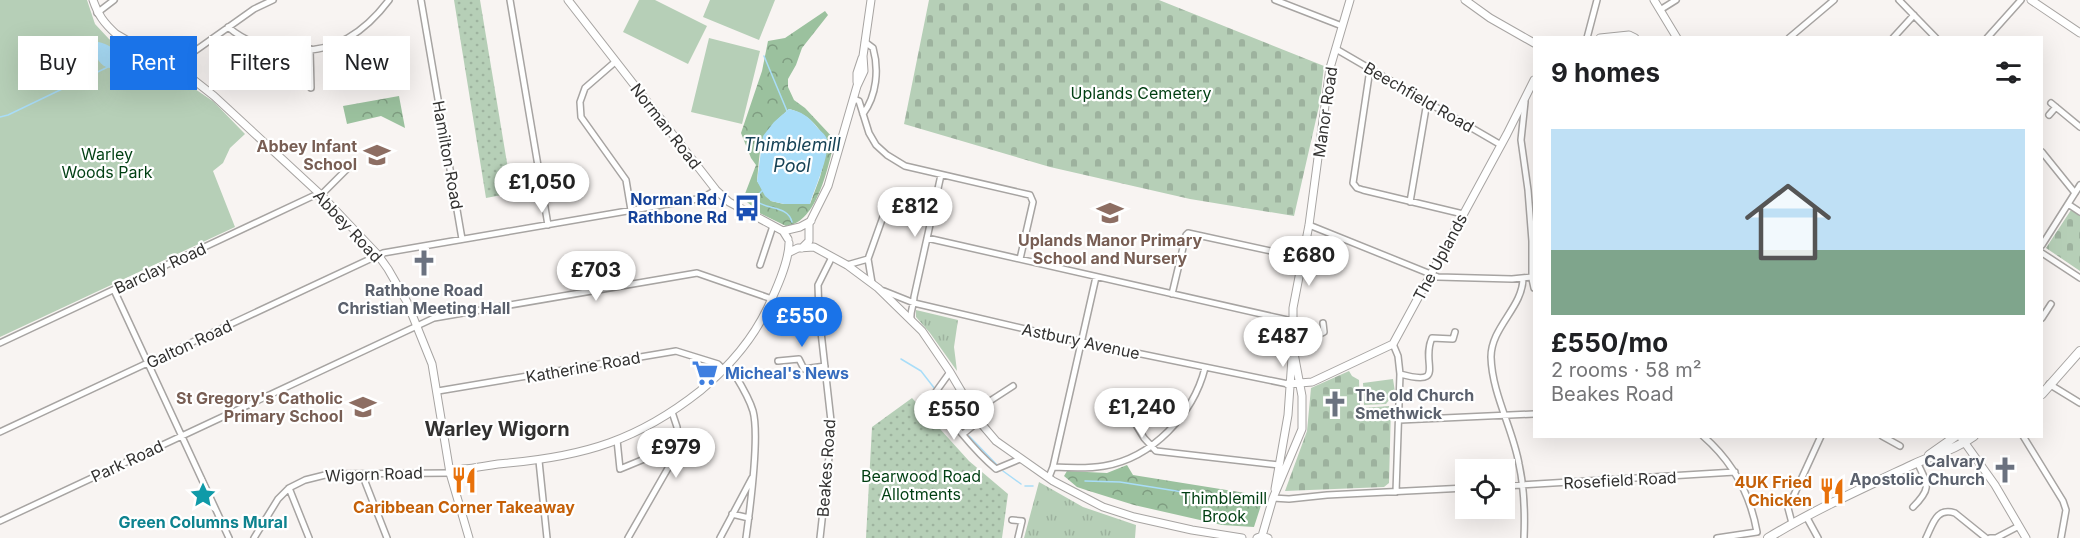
<!DOCTYPE html>
<html lang="en">
<head>
<meta charset="utf-8">
<style>
	body { margin:0; font-family:Inter,sans-serif; background:#f6f6f6; color:#202124; height:100vh; display:flex; flex-direction:column; font-size:22px; white-space:nowrap }
	* { box-sizing:border-box; margin:0 }
	p { font-size:20px; color:#757577 }
	.icon { flex:none; width:33px; height:33px; fill:none; stroke:currentColor; stroke-width:2; stroke-linecap:round; stroke-linejoin:round }
	.map { position:relative; flex:1; overflow:hidden }
	.side { position:absolute; left:1533px; top:36px; width:510px; height:402px; display:flex; flex-direction:column; background:#fff; border-radius:0px; box-shadow:0 6px 24px #0002 }
	.side>* { flex:none }
	.banner { position:absolute; left:18px; top:36px; width:570px; height:54px; display:flex; gap:12px }
	.tools { position:absolute; left:1455px; top:459px; display:grid; gap:12px }
	.tools a { display:grid; place-items:center; width:60px; height:60px; border-radius:0px; background:#fff; box-shadow:0 6px 24px #0002; font-size:30px }
	.price { position:absolute; translate:-50% -51px; padding:0 14px; border-radius:21px; background:#fff; color:#222; font-size:20px; line-height:39px; filter:drop-shadow(0 2px 3px #0008) }
	.price::after { content:''; position:absolute; left:50%; top:36px; width:18px; height:14px; margin-left:-9px; background:inherit; clip-path:polygon(0 0,100% 0,50% 100%) }
	.price.on { background:#1a73e8; color:#fff }
	ul { padding:0; list-style:none }
	li { display:grid; align-content:center; gap:12px; height:318px; padding:0 18px }
	li+li { border-top:2px solid #e0e0e0 }
	li span { display:grid; place-items:center; height:186px; border-radius:0px; color:#555 }
	li>.icon { margin-inline-start:auto }
	span .icon { width:108px; height:108px; fill:#fffc; stroke-width:1 }
	li b { font-size:26px }
	h2 { display:flex; justify-content:space-between; align-items:center; height:72px; padding:0 18px; font-size:26px }
	.pill { padding:0 21px; border-radius:0px; background:#fff; box-shadow:0 6px 24px #0002; font-size:21px; line-height:54px }
	.pill.on { background:#1a73e8; color:#fff }
	.map>svg:first-child { display:block }
</style>
</head>
<body>
<div class="map">
<svg width="2080" height="538" viewBox="0 0 2080 538">
	<defs>
		<pattern id="grass-tufts" width="24" height="20" patternUnits="userSpaceOnUse" patternTransform="scale(1.5)"><rect width="24" height="20" fill="#b6cfb7"/><path d="M3 7l-1-3M5 7V3M7 7l1-3M15 17l-1-3M17 17v-4M19 17l1-3" fill="none" stroke="#9db29e"/></pattern>
		<pattern id="forest-crowns" width="20" height="18" patternUnits="userSpaceOnUse" patternTransform="scale(1.5)"><rect width="20" height="18" fill="#9bc19e"/><path d="M2 6a3 3 0 1 1 6 0M12 15a3 3 0 1 1 6 0" fill="none" stroke="#7f9d81"/></pattern>
		<pattern id="cemetery-stones" width="16" height="16" patternUnits="userSpaceOnUse" patternTransform="scale(1.5)"><rect width="16" height="16" fill="#b6cfb7"/><path d="M2 7V4a2 2 0 0 1 4 0v3zM10 15v-3a2 2 0 0 1 4 0v3z" fill="#9db29e"/></pattern>
		<pattern id="garden-dots" width="8" height="8" patternUnits="userSpaceOnUse" patternTransform="scale(1.5)"><rect width="8" height="8" fill="#b6cfb7"/><path d="M2 2h.1M6 6h.1" fill="none" stroke="#9db29e" stroke-width="1.8" stroke-linecap="round"/></pattern>
	</defs>
	<rect width="100%" height="100%" fill="#f8f4f2"/>
	<path fill="url(#grass-tufts)" d="M916,310L958,320L954,347L957,371L930,333L916,317Z
		M1039,482L1083,507L1136,525L1135,538H1024Z"/>
	<path fill="url(#forest-crowns)" fill-rule="evenodd" d="M825,11L828,15L802,48L796,65L788,79V87L794,100L805,108L835,140C828,165 818,223 786,226L751,209L752,206L743,199L756,165L751,158L741,133L762,71L768,41L785,38ZM789,109C809,114 819,127 828,144L820,177L810,204H784L771,201L757,181C761,142 758,136 789,109Z
		M399,96L405,128L381,116L347,124L343,106Z
		M1127,465L1133,475L1264,496L1254,527L1222,525L1134,505L1086,490L1077,487L1064,476L1067,471L1107,473Z"/>
	<path fill="url(#cemetery-stones)" d="M929,0H1159L1324,66L1320,102L1294,216L1190,199L1050,167L904,124Z
		M2071,210L2080,216V271L2046,248Z
		M1349,371L1352,376L1359,380L1360,408L1391,406L1389,483L1384,487L1285,491L1307,431L1311,388Z"/>
	<path fill="#b6cfb7" d="M0,0H87L95,24L109,39L133,54L163,67L214,102L245,134L230,148L223,163L213,171L235,227L0,337Z
		M639,0H655L707,26L688,64L623,32Z
		M710,0H775L759,40L703,17Z
		M709,38L760,51L742,124L691,112Z
		M1393,379L1395,392L1386,404L1364,405L1363,383Z"/>
	<path fill="url(#garden-dots)" d="M454,0H480L512,193L486,198Z
		M912,398L969,461L1008,494L1002,538H866L872,427Z"/>
	<path fill="#a9ddf8" d="M98,42C107,43 119,51 121,59L117,64L110,68C100,67 95,56 94,47Z
		M789,109C802,112 808,116 816,126C819,130 823,132 826,137C833,150 814,189 810,204H784L771,201L765,196L757,181L763,136L774,122Z"/>
	<g fill="none" stroke-linecap="round" stroke-linejoin="round">
		<path stroke="#a9ddf8" stroke-width="1.5" d="M764,56L787,111
			M0,117L8,115L108,67
			M763,190L758,195V202C769,210 788,206 792,222
			M901,359L921,371L935,389
			M939,395L964,431
			M969,436L998,466
			M1003,471L1021,484
			M1085,481L1120,482L1258,504
			M1025,486H1033"/>
		<g stroke="#a7a4a2" stroke-width="8">
			<path id="street" d="M421,0L462,239
				M510,0L548,225
				M1275,0L1342,26
				M1899,0L1936,38
				M1660,10L1676,0
				M97,13L114,0
				M228,27C259,54 313,58 348,38C365,28 377,16 389,0
				M1587,38L1597,0
				M1789,38L1834,0
				M1893,38L1914,15
				M1987,38L2021,0
				M346,39L366,72
				M310,49L311,88
				M1336,49L1501,145
				M615,62L585,88L580,102L581,117L626,180L631,210
				M176,69L185,58L254,9L273,0
				M1370,69L1353,183L1357,188L1363,190L1463,214
				M854,99L859,101L869,133L876,145L887,155L905,166L1030,195L1033,202L1020,259
				M1525,102L1521,140L1528,190L1532,241V279L1534,288
				M2051,103L2080,127
				M863,114C877,95 879,69 873,48L865,42
				M2049,115L2056,107
				M2042,152L2075,193
				M1410,202L1427,102
				M2068,204L2080,212
				M1309,225L1438,277L1512,279L1532,277
				M927,238L1292,321
				M2042,245L2080,185
				M2042,253L2080,278
				M868,259L884,214
				M760,265L773,226
				M847,265L868,259L872,283
				M1523,278C1523,307 1491,327 1491,357C1492,394 1513,429 1519,464C1524,487 1525,515 1524,538
				M114,290L229,538
				M884,291L914,303L1068,339L1288,384
				M1172,294L1186,235L1188,233L1303,258
				M2042,318L2051,304
				M911,319C910,311 914,305 914,297L941,175
				M0,343L313,196L321,195L347,169
				M1393,344L1398,356L1400,374L1396,492
				M1293,348L1324,332L1323,323
				M778,361L799,359L804,369L825,366
				M729,365C737,379 748,394 753,411C760,437 750,509 746,538
				M950,372L935,393C943,415 979,455 996,469L1020,459
				M1400,374C1448,387 1420,363 1432,338L1453,339L1455,332
				M2049,384L2080,403
				M438,391L676,351L718,364L724,370
				M1127,410L1144,438L1156,451L1279,465
				M973,412L1013,386
				M1400,420L1534,414
				M0,432L383,253L697,199L704,197L716,190
				M963,434L979,421
				M1703,436C1733,462 1750,493 1757,532
				M1882,436L1900,446
				M2023,436L2063,501L2066,510L2061,538
				M617,440L620,469L654,455
				M539,461L547,538
				M1053,467C1070,468 1087,469 1104,466C1152,458 1193,415 1205,368
				M362,474L387,538
				M1049,477L1053,467L1096,277
				M1504,486L1735,472
				M289,488L309,538
				M1273,498L1289,499L1327,495L1466,488
				M1913,507C1932,488 1928,485 1917,462
				M732,514L749,518
				M1806,516L1818,538
				M1012,520L1022,521L1018,538
				M0,521L434,318L697,273L772,299
				M1792,523L1788,508L1821,436
				M254,538L278,499L289,488L305,480L329,474L450,473
				M628,538L679,449L677,427L672,412
				M720,538L752,478
				M820,538L832,430L819,314L818,285L832,257
				M1717,538L1757,532
				M1926,538C1933,524 1936,507 1955,513L1986,538
				M1990,538H1996L2019,526"/>
		</g>
		<g stroke="#a7a4a2" stroke-width="9">
			<path id="secondary" d="M93,0C98,15 104,23 116,34L190,77L214,96L321,195L378,255L388,269L407,302L432,364L450,473L469,538
				M568,0L716,190L729,202L783,231L788,239
				M1465,0L1490,18L1534,43
				M1654,0L1677,38
				M2031,0L2080,33
				M1600,38L1629,35L1635,38
				M857,82V73L862,58
				M783,231L800,227L811,221
				M802,248L809,241V224L828,186L857,86L864,71L863,56L871,0
				M788,253L798,248L814,247L847,265L878,288L922,331L950,372L979,421L996,441L1053,481L1103,507L1134,517L1192,530L1242,538
				M1288,384L1312,382L1393,344L1507,134L1534,80
				M1960,436L1995,485L2026,538
				M450,473L463,469C478,468 492,464 508,463C585,456 638,440 700,391C729,367 752,341 768,307C776,290 789,262 789,243
				M1275,489L1288,415L1292,358
				M1262,536L1273,498L1302,429V396L1293,348V308L1309,225L1330,68L1350,0
				M1257,538L1262,536L1268,538"/>
		</g>
		<g stroke="#a7a4a2" stroke-width="10">
			<path id="primary" d="M2042,394L2080,351
				M1929,455L1956,436
				M1768,538C1814,510 1863,488 1912,465C1933,455 1955,450 1974,436"/>
		</g>
		<use href="#street" stroke="#fff" stroke-width="5"/>
		<use href="#secondary" stroke="#fff" stroke-width="7"/>
		<use href="#primary" stroke="#fff" stroke-width="8"/>
	</g>
	<defs>
		<g id="school-bare" transform="scale(2.07)"><path d="M0-5L7-2L0 1L-7-2ZM-4 1L0 2.5L4 1V4Q0 6-4 4Z" fill="#8d6e63" stroke="#fff" stroke-width="2.5" paint-order="stroke"/></g>
		<g id="bus-bare" transform="scale(2.07)"><path d="M-5-6H5V4H4V6H2V4H-2V6H-4V4H-5ZM-3.5-4V0h7V-4ZM-3.5 1.2v1.5H-2V1.2ZM2 1.2v1.5H3.5V1.2Z" fill="#1a4fb4" stroke="#fff" stroke-width="2.5" paint-order="stroke"/></g>
		<g id="church-bare" transform="scale(2.07)"><path d="M-1.2-6h2.4v3.5h3.3v2.4h-3.3V6h-2.4V-.1h-3.3v-2.4h3.3Z" fill="#6b7280" stroke="#fff" stroke-width="2.5" paint-order="stroke"/></g>
		<g id="supermarket-bare" transform="scale(2.07)"><path d="M-6-5.5h2.5l.6 2H6L4.5 2H-2.5L-4.4-4H-6ZM-1.5 3.2a1.3 1.3 0 1 0 .1 0ZM3 3.2a1.3 1.3 0 1 0 .1 0Z" fill="#3f7fe0" stroke="#fff" stroke-width="2.5" paint-order="stroke"/></g>
		<g id="restaurant-bare" transform="scale(2.07)"><path d="M-5-6h1v4h1v-4h1v4h1v-4h1v5L-1.5 .5V6h-2V.5L-5-1ZM5-6V6H3V1.5H1.5Q1.5-4 5-6Z" fill="#e8710a" stroke="#fff" stroke-width="2.5" paint-order="stroke"/></g>
		<g id="sight-bare" transform="scale(2.07)"><path d="M0-6L1.8-2.2L6-1.7L2.9 1.2L3.7 5.4L0 3.3L-3.7 5.4L-2.9 1.2L-6-1.7L-1.8-2.2Z" fill="#0f9aa8" stroke="#fff" stroke-width="2.5" paint-order="stroke"/></g>
	</defs>
	<g fill-rule="evenodd">
		<use href="#school-bare" x="377" y="155"/>
		<use href="#bus-bare" x="747" y="208"/>
		<use href="#school-bare" x="1110" y="213"/>
		<use href="#church-bare" x="424" y="263"/>
		<use href="#supermarket-bare" x="705" y="373"/>
		<use href="#church-bare" x="1335" y="404"/>
		<use href="#school-bare" x="363" y="407"/>
		<use href="#church-bare" x="2005" y="470"/>
		<use href="#restaurant-bare" x="464" y="480"/>
		<use href="#restaurant-bare" x="1832" y="491"/>
		<use href="#sight-bare" x="203" y="495"/>
	</g>
	<g text-anchor="middle" stroke-width="4.5" stroke-linejoin="round" paint-order="stroke">
		<g font-size="16" fill="#003f12" stroke="#fff">
			<text x="1141" y="99">Uplands Cemetery</text>
			<text x="107" y="160">Warley<tspan x="107" dy="18">Woods Park</tspan></text>
			<text x="921" y="482">Bearwood Road<tspan x="921" dy="18">Allotments</tspan></text>
			<text x="1224" y="504">Thimblemill<tspan x="1224" dy="18">Brook</tspan></text>
		</g>
		<g font-size="16" fill="#323130" stroke="#fff">
			<text transform="translate(1419 97) rotate(30)" y="6">Beechfield Road</text>
			<text transform="translate(1325 112) rotate(-82)" y="6">Manor Road</text>
			<text transform="translate(666 126) rotate(52)" y="6">Norman Road</text>
			<text transform="translate(448 155) rotate(80)" y="6">Hamilton Road</text>
			<text transform="translate(348 226) rotate(47)" y="6">Abbey Road</text>
			<text transform="translate(1440 257) rotate(-62)" y="6">The Uplands</text>
			<text transform="translate(160 268) rotate(-25)" y="6">Barclay Road</text>
			<text transform="translate(1081 341) rotate(12)" y="6">Astbury Avenue</text>
			<text transform="translate(189 344) rotate(-25)" y="6">Galton Road</text>
			<text transform="translate(583 367) rotate(-10)" y="6">Katherine Road</text>
			<text transform="translate(127 461) rotate(-25)" y="6">Park Road</text>
			<text transform="translate(826 468) rotate(-86)" y="6">Beakes Road</text>
			<text transform="translate(374 474) rotate(-2)" y="6">Wigorn Road</text>
			<text transform="translate(1620 480) rotate(-3)" y="6">Rosefield Road</text>
		</g>
		<g font-size="16" font-weight="bold" fill="#785e54" stroke="#fff" text-anchor="end">
			<text x="357" y="152">Abbey Infant<tspan x="357" dy="18">School</tspan></text>
			<text x="1110" y="246" text-anchor="middle">Uplands Manor Primary<tspan x="1110" dy="18">School and Nursery</tspan></text>
			<text x="343" y="404">St Gregory's Catholic<tspan x="343" dy="18">Primary School</tspan></text>
		</g>
		<g font-size="16" font-weight="bold" fill="#164399" stroke="#fff" text-anchor="end">
			<text x="727" y="205">Norman Rd /<tspan x="727" dy="18">Rathbone Rd</tspan></text>
		</g>
		<g font-size="16" font-weight="bold" fill="#5b616d" stroke="#fff">
			<text x="424" y="296">Rathbone Road<tspan x="424" dy="18">Christian Meeting Hall</tspan></text>
			<text x="1355" y="401" text-anchor="start">The old Church<tspan x="1355" dy="18">Smethwick</tspan></text>
			<text x="1985" y="467" text-anchor="end">Calvary<tspan x="1985" dy="18">Apostolic Church</tspan></text>
		</g>
		<g font-size="16" font-weight="bold" fill="#366cbe" stroke="#fff" text-anchor="start">
			<text x="725" y="379">Micheal's News</text>
		</g>
		<g font-size="16" font-weight="bold" fill="#c56008" stroke="#fff" text-anchor="end">
			<text x="1812" y="488">4UK Fried<tspan x="1812" dy="18">Chicken</tspan></text>
			<text x="464" y="513" text-anchor="middle">Caribbean Corner Takeaway</text>
		</g>
		<g font-size="16" font-weight="bold" fill="#0d838f" stroke="#fff">
			<text x="203" y="528">Green Columns Mural</text>
		</g>
		<g font-size="18" font-style="italic" fill="#184356" stroke="#fff">
			<text x="792" y="151">Thimblemill<tspan x="792" dy="21">Pool</tspan></text>
		</g>
		<g font-size="20" font-weight="bold" fill="#323130" stroke="#fff">
			<text x="497" y="436">Warley Wigorn</text>
		</g>
	</g>
</svg>
<div class="tools">
<a><svg class="icon" aria-label="locate" viewBox="0 0 24 24"><circle cx="12" cy="12" r="6"/><path d="M12 2v4M12 18v4M2 12h4M18 12h4"/></svg></a>
</div>
<b class="price" style="left:542px;top:214px">£1,050</b>
<b class="price" style="left:915px;top:238px">£812</b>
<b class="price" style="left:1309px;top:287px">£680</b>
<b class="price" style="left:596px;top:302px">£703</b>
<b class="price on" style="left:802px;top:348px">£550</b>
<b class="price" style="left:1283px;top:368px">£487</b>
<b class="price" style="left:1142px;top:439px">£1,240</b>
<b class="price" style="left:954px;top:441px">£550</b>
<b class="price" style="left:676px;top:479px">£979</b>
<div class="banner">
<a class="pill">Buy</a>
<a class="pill on">Rent</a>
<a class="pill">Filters</a>
<a class="pill">New</a>
</div>
<section class="side">
<h2>9 homes<svg class="icon" aria-label="filters" viewBox="0 0 24 24"><path d="M4 7h16M4 17h16"/><circle cx="9" cy="7" r="2"/><circle cx="15" cy="17" r="2"/></svg></h2>
<ul>
<li><span style="background:linear-gradient(#bfe0f5 65%,#7fa58c 0)"><svg class="icon" aria-label="home" viewBox="0 0 24 24"><path d="M3 11l9-7 9 7M6 9v11h12V9"/></svg></span><div><b>£550/mo</b><p>2 rooms · 58 m²</p><p>Beakes Road</p></div></li>
</ul>
</section>
</div>
</body>
</html>
